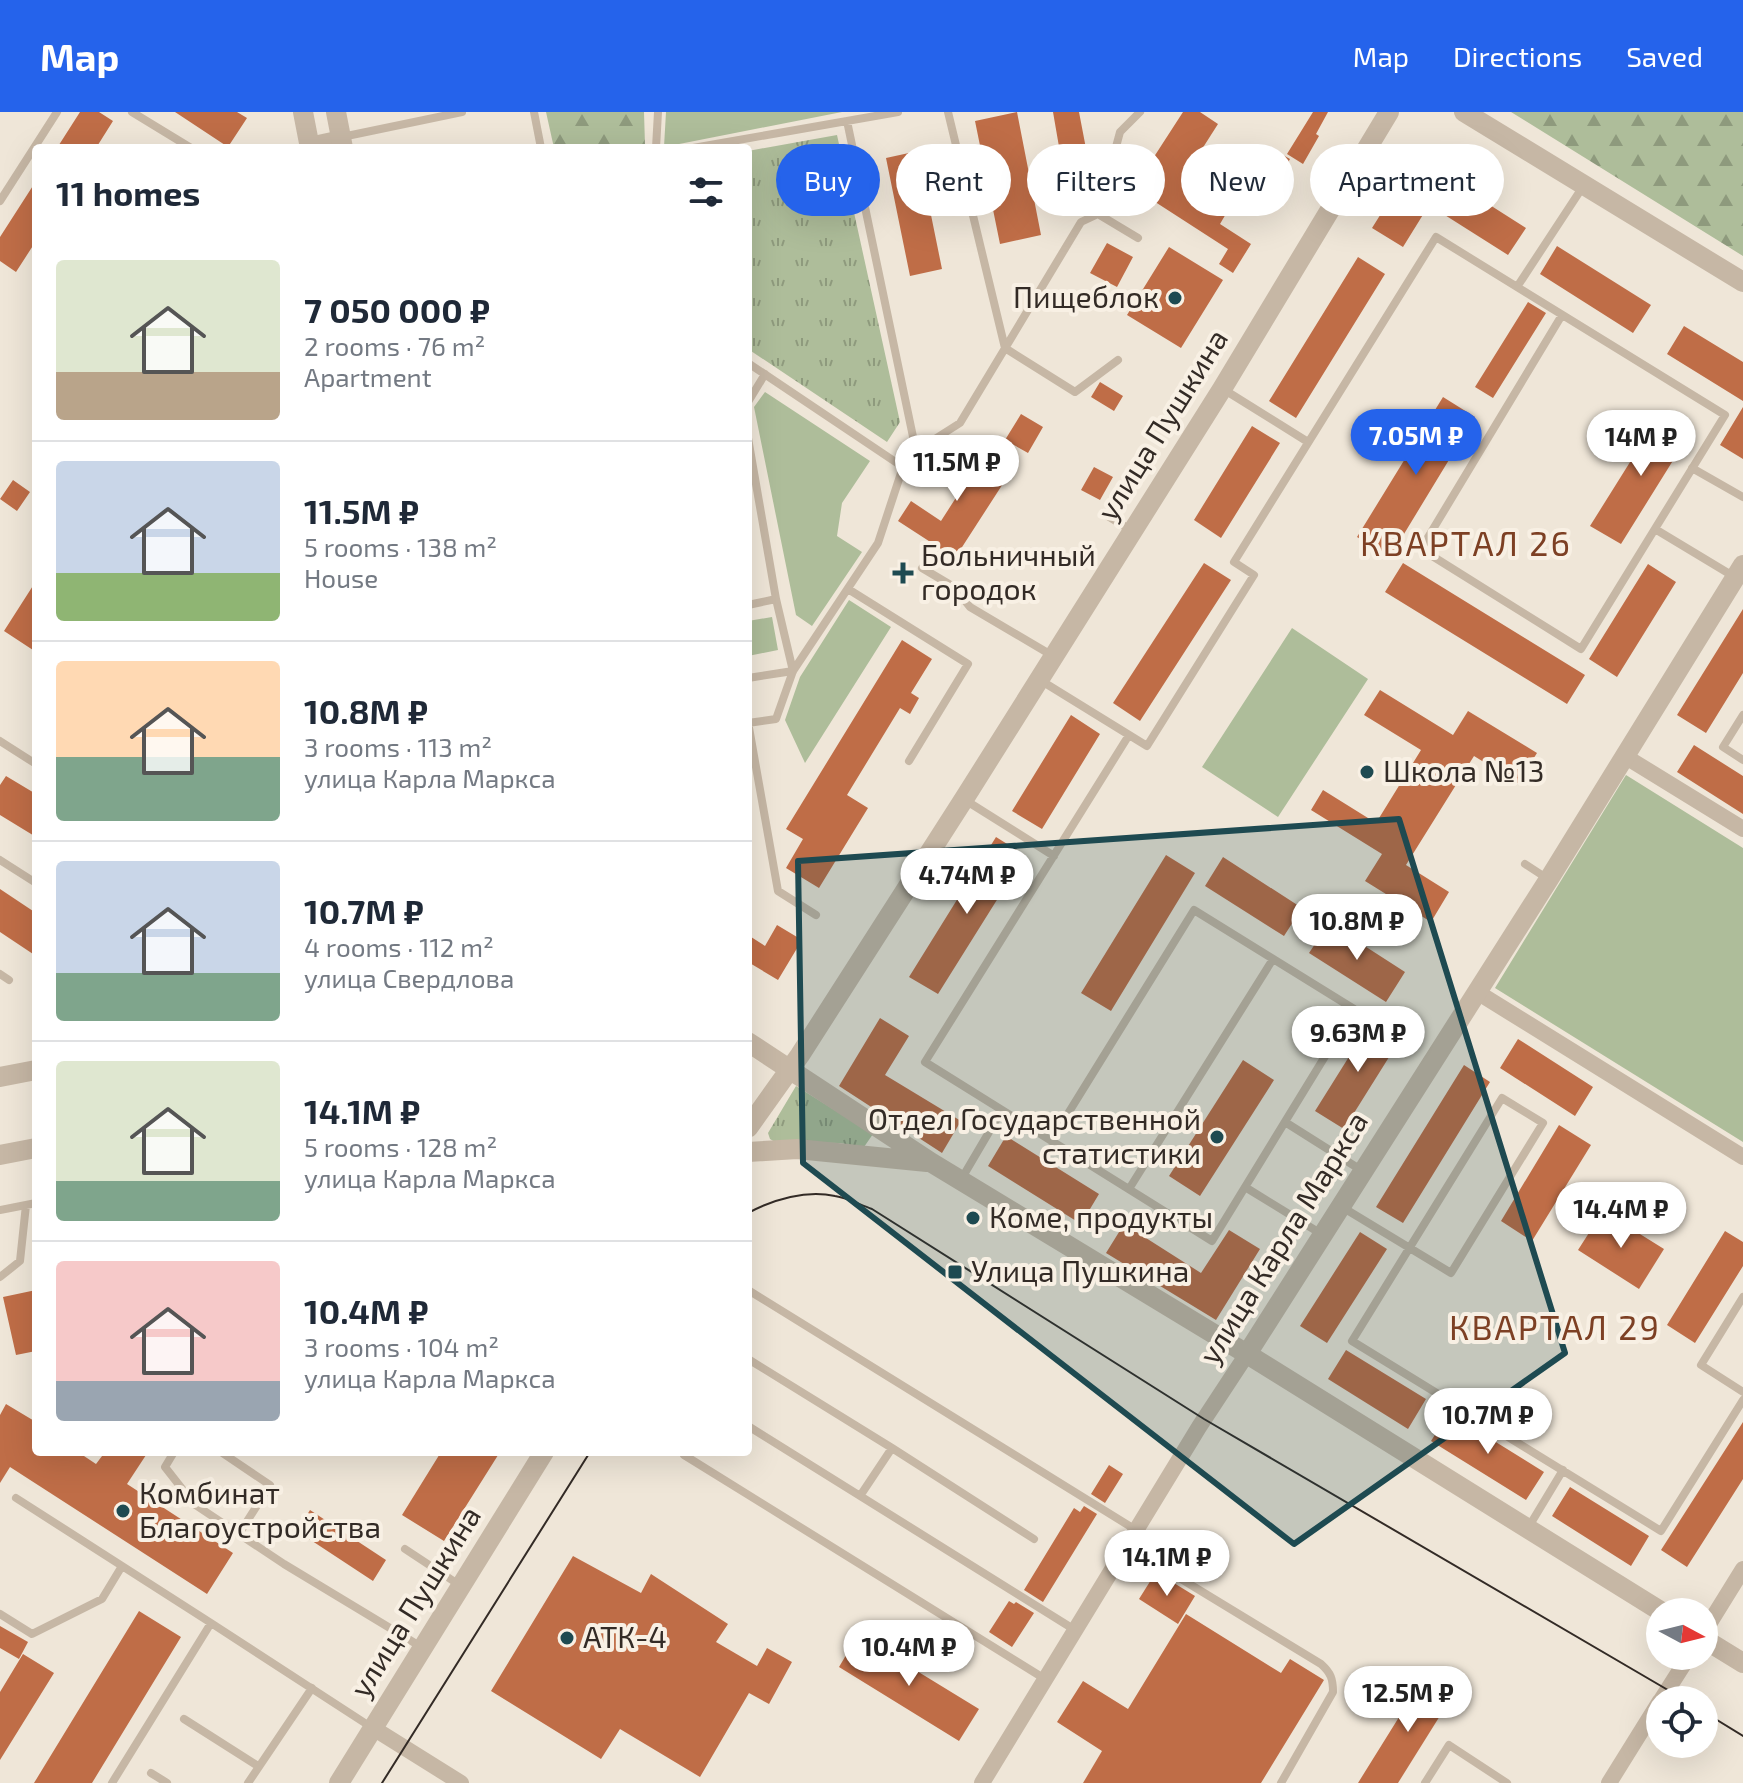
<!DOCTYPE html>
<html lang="en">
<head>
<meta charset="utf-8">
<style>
	body { margin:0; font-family:"Exo 2",sans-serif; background:#f2f2f3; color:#1f2937; height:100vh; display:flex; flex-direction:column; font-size:30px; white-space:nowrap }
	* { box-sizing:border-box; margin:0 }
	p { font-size:26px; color:#747a83 }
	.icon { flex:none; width:44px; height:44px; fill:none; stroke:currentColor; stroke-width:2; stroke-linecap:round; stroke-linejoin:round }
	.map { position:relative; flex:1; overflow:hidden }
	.panel { position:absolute; left:32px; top:32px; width:720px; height:1312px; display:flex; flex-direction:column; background:#fff; border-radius:8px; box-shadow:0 8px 32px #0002 }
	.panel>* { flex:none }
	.hud { position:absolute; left:776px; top:32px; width:760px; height:72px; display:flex; gap:16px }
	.needle { width:52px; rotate:97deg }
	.controls { position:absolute; left:1646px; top:1486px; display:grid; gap:16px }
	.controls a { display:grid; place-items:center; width:72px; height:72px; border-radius:50%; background:#fff; box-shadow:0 8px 32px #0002; font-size:40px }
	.price { position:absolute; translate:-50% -68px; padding:0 18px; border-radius:28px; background:#fff; color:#222; font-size:26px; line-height:52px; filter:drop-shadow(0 2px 4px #0008) }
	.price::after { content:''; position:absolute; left:50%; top:48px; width:24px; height:18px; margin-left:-12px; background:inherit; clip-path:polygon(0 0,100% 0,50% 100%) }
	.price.on { background:#2563eb; color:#fff }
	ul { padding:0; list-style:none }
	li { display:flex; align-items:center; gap:24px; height:200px; padding:0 24px }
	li+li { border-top:2px solid #e0e1e3 }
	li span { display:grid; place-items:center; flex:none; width:224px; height:160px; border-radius:8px; color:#555 }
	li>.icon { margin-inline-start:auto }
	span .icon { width:96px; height:96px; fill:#fffc; stroke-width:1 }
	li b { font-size:34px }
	h2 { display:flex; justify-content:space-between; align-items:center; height:96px; padding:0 24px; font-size:34px }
	.chip { padding:0 28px; border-radius:36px; background:#fff; box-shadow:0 8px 32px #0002; font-size:28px; line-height:72px }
	.chip.on { background:#2563eb; color:#fff }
	header { display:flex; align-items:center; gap:48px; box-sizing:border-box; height:112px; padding:0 40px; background:#2563eb; color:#fff }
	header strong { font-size:38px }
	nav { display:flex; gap:44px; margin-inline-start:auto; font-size:28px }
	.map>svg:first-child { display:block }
</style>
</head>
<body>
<header>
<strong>Map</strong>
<nav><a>Map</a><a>Directions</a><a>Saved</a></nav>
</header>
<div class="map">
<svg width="1743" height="1671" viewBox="0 0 1743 1671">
	<defs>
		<pattern id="grass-tufts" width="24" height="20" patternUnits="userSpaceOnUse" patternTransform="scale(2)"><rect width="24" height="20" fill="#aebd9a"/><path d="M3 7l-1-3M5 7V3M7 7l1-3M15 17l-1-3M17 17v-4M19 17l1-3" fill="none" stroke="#8e9a7d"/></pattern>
		<pattern id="forest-firs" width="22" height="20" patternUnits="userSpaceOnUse" patternTransform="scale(2)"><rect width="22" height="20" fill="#aebd9a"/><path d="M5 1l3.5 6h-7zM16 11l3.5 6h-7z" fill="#8e9a7d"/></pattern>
	</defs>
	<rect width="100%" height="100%" fill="#efe6d8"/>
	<path fill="url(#grass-tufts)" d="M837,23L900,310L887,330L748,237V39Z
		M796,974L873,1022L864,1035L839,1031L775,1030L770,1027L768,1021Z"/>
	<path fill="url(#forest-firs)" d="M546,0H644L645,33L642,36H554Z
		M1511,0H1743V144Z"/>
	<path fill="#aebd9a" d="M666,0H842L664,35Z
		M765,280L870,349L842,391L837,424L862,440L812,514L796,503L754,295Z
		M849,488L891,515L805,651L785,608L800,565Z
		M772,505L778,538L748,544V509Z
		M1292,516L1368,567L1278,705L1202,655Z
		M1626,663L1743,736V1030L1495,876Z"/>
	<path fill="#bf6d47" d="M80,0H99L113,9L96,36H57Z
		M175,0H237L247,6L228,35Z
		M1017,0L1041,123L1000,132L975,9Z
		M1053,0H1079L1088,47L1062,52Z
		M1183,0H1200L1218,12L1181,70L1227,100L1220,112L1251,132L1233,161L1219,152L1228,137L1115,64L1119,52L1128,37L1150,51Z
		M1313,0H1328L1316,22L1319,24L1303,52L1287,42Z
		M1274,38L1290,47L1280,64L1265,56Z
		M918,39L942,157L910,164L886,46Z
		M1416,46L1526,116L1508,143L1429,93L1403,135L1372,116Z
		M36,69V129L16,160L0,149V125Z
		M1107,131L1133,145L1117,175L1090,161Z
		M1557,134L1651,193L1633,221L1540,162Z
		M1169,135L1223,168L1181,236L1127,203Z
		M1358,145L1385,162L1296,306L1269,289Z
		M1528,190L1546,201L1493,286L1475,275Z
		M1684,214L1743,250V289L1667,242Z
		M1100,270L1123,284L1114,299L1091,285Z
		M1443,285L1475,305L1390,445L1357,425Z
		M1743,295V347L1720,333Z
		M1662,299L1692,318L1621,432L1590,414Z
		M1021,302L1043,315L1028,341L1005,328Z
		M1252,314L1280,331L1221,426L1194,408Z
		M949,330L1006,367L955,446L898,409L911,389L941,409L966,370L936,350Z
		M1094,355L1113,365L1100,388L1081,378Z
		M13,368L30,380L17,399L0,387Z
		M1204,451L1231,468L1140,609L1113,591Z
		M1403,451L1585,563L1567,592L1385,480Z
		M1648,452L1676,470L1617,565L1589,547Z
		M36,469V540L4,519Z
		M1743,497V561L1706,621L1677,603Z
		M902,528L932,547L911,581L919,586L910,602L900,596L847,683L868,696L819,776L786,756L803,727L786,717Z
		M1380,578L1453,623L1468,599L1537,641L1518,671L1474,644L1406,753L1449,780L1431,810L1365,769L1382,742L1311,698L1323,678L1376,711L1421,638L1364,603Z
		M1071,603L1100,622L1042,717L1012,699Z
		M1694,633L1743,664V702L1677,660Z
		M6,664L36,682V725L0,703V673Z
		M996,725L1025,743L938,882L909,865Z
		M1166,743L1195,761L1111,899L1081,881Z
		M1223,745L1302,796L1284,824L1205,774Z
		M0,777L36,801V844L0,820Z
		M1329,811L1405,860L1386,890L1309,841Z
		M777,813L802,828L778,868L748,850V823L765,834Z
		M880,906L909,924L885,963L961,1009L942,1041L839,974Z
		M1372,908L1401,926L1344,1017L1315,999Z
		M1518,927L1593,975L1575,1004L1500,956Z
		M1243,948L1274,968L1200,1084L1169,1064Z
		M1464,953L1490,970L1403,1111L1376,1095Z
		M1559,1013L1591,1033L1532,1129L1501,1109Z
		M1006,1024L1099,1082L1081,1112L988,1054Z
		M1603,1099L1664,1137L1639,1177L1578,1138Z
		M1124,1112L1201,1161L1229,1118L1260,1137L1216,1208L1106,1141Z
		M1725,1119L1743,1130V1154L1695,1231L1667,1213Z
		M1360,1120L1387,1137L1327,1231L1300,1214Z
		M36,1178V1239L16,1243L3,1185Z
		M1346,1238L1426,1287L1408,1317L1328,1267Z
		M6,1292L36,1310V1340H78L96,1352L105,1340H148L127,1372L233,1441L207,1482L10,1355L0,1371V1303Z
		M1449,1301L1544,1360L1526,1388L1431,1329Z
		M1743,1310V1367L1687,1455L1661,1438Z
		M441,1340H500L444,1429L402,1403Z
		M1109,1353L1123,1362L1105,1391L1091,1382Z
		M1570,1375L1649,1424L1631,1454L1552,1404Z
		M1084,1394L1097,1402L1043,1490L1024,1478L1074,1396L1080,1400Z
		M310,1398L386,1448L373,1469L297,1419Z
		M573,1444L641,1481L651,1462L728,1512L716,1530L757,1554L767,1536L792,1550L769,1592L749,1581L700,1665L620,1617L601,1647L491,1579Z
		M1156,1460L1195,1484L1178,1512L1139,1487Z
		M1009,1489L1014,1492L1016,1490L1034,1501L1012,1535L989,1520Z
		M139,1499L181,1525L92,1671H34Z
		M1186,1502L1281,1561L1290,1547L1324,1568L1261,1671H1083L1102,1639L1057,1610L1083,1569L1128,1597Z
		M0,1514L28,1530L19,1547L0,1536Z
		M858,1523L979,1597L959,1629L839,1555Z
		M23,1542L54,1561L0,1648V1580Z
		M1424,1565L1453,1583L1398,1671H1358Z"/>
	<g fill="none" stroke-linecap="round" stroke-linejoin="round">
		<path stroke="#c6b7a5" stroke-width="8" d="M132,0L191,36
			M534,0L541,36
			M948,0L1005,236L1075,280L1118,248
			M847,9L916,339
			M342,25L462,0
			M656,36L658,0
			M693,36L898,0
			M0,89L57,0
			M1098,102L1120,20L1140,0
			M1517,175L1584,73
			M748,251L903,355
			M1223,277L1308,330
			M748,290L765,262
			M748,326L776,487L793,559
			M1692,356L1743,385
			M1103,401L1132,419
			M1655,417L1733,464
			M922,456L954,475L970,495L1053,544
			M848,477L968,552L909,649
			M748,493L776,487
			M748,566L793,559
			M1040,568L1147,634L1254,463L1234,450L1436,125L1725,303L1581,537L1421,437L1562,203
			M1743,603L1723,635L1743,648
			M748,610L778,779L816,803
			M748,611L776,607L793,559L878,431L903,355L916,339L960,311L1081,110L1098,102L1138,126
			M0,629L36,652
			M965,688L1054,744
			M0,748L36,771
			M1525,752L1548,767
			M0,862L9,868
			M1285,1010L1361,1058
			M1051,1029L1194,798L1354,897L1212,1129C1116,1069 1020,1009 925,950L1129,623
			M962,1066L1002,998
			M1245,1075L1323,1123
			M1129,1077L1273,847
			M1342,1095L1451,1161L1543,1011L1502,986L1352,1229L1661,1419L1743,1288
			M0,1098L36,1091
			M0,1165L20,1149L26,1093
			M748,1178L1136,1418
			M1743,1185L1701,1253L1743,1280
			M748,1247L892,1336L1034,1427
			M748,1314L1075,1518
			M174,1340L165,1355L194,1392L284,1452L423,1536
			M221,1340L270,1373L239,1422
			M684,1343L1045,1567
			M860,1384L892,1336
			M16,1386L211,1511L112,1671
			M1528,1416L1563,1358
			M1127,1434L1321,1552C1331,1561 1333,1567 1333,1580L1281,1671
			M405,1437L461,1474
			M0,1502L32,1522L102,1487L122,1454
			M211,1511L371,1615
			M184,1607L258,1654
			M151,1661L167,1671
			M248,1671L312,1576
			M1425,1671L1449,1633L1507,1671"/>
		<path stroke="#c6b7a5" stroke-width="16" d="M309,33L341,26
			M1626,645L1743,717
			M1477,880L1743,1045
			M1704,1520L1743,1457
			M1661,1588L1689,1544
			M373,1616L461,1671
			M982,1671L1199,1315L1247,1242
			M1609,1671L1660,1589"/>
		<path stroke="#c6b7a5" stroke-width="20" d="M303,0L310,36
			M336,0L343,36
			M1464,0L1743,170
			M748,930L932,1051L1247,1242L1662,1500
			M0,965L36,958
			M748,1016L800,943L964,687L1222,277L1389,0
			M748,1040L797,1037L927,1050
			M0,1043L36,1036
			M1247,1242L1549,767L1743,453
			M1704,1527L1743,1551
			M339,1671L544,1340"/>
		<path stroke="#332b26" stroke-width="2" d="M748,1101C774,1087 806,1078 835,1084C848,1086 860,1093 872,1097L1204,1307L1685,1588
			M1704,1600L1743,1624
			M382,1671L590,1340"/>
	</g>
	<path fill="#1e4a51" fill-opacity="0.2" stroke="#1e4a51" stroke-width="6" stroke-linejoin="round" d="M1399,707L1565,1241L1294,1432L803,1051L798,749Z"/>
	<g fill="#1e4a51" stroke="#f8f0e4" stroke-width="3">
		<circle cx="1175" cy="186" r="8"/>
		<path d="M899 449h8v8h8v8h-8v8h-8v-8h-8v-8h8z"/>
		<circle cx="1367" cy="660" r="8"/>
		<circle cx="1217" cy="1025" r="8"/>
		<circle cx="973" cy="1106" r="8"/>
		<rect x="947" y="1152" width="16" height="16" rx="4"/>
		<circle cx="123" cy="1399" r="8"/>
		<circle cx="567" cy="1526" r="8"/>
	</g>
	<g text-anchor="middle" stroke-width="8" stroke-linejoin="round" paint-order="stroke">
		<g font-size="30" fill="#332b26" stroke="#f8f0e4" text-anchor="start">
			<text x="1159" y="196" text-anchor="end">Пищеблок</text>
			<text x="921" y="454">Больничный<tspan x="921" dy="34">городок</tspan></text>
			<text x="1383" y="670">Школа №13</text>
			<text x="1201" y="1018" text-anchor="end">Отдел Государственной<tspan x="1201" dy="34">статистики</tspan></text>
			<text x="989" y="1116">Коме, продукты</text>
			<text x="971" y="1170">Улица Пушкина</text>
			<text x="139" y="1392">Комбинат<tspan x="139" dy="34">Благоустройства</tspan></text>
			<text x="583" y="1536">АТК-4</text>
		</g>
		<g font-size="30" fill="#332b26" stroke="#f8f0e4">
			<text transform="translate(1163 313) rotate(-58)" y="10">улица Пушкина</text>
			<text transform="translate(1284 1126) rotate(-58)" y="10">улица Карла Маркса</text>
			<text transform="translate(416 1490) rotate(-58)" y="10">улица Пушкина</text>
		</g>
		<g font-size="34" letter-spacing="2" fill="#7d4024" stroke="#f8f0e4">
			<text x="1466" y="444">КВАРТАЛ 26</text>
			<text x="1555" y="1228">КВАРТАЛ 29</text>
		</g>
	</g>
</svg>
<div class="controls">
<a><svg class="needle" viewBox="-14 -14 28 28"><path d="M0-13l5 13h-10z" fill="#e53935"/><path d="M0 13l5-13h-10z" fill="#747a83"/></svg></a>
<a><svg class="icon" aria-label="locate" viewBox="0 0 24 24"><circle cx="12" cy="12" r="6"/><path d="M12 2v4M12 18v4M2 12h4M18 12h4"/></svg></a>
</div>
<b class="price on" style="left:1416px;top:365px">7.05M ₽</b>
<b class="price" style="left:1641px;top:366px">14M ₽</b>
<b class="price" style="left:957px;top:391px">11.5M ₽</b>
<b class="price" style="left:967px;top:804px">4.74M ₽</b>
<b class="price" style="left:1357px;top:850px">10.8M ₽</b>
<b class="price" style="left:1358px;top:962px">9.63M ₽</b>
<b class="price" style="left:1621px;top:1138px">14.4M ₽</b>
<b class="price" style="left:1488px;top:1344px">10.7M ₽</b>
<b class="price" style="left:1167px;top:1486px">14.1M ₽</b>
<b class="price" style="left:909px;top:1576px">10.4M ₽</b>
<b class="price" style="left:1408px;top:1622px">12.5M ₽</b>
<div class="hud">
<a class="chip on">Buy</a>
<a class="chip">Rent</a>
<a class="chip">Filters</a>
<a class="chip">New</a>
<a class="chip">Apartment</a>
</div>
<section class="panel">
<h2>11 homes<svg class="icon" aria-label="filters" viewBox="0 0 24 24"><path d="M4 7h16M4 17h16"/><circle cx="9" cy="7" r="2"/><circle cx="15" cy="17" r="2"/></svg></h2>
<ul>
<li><span style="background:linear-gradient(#dfe7d0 70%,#b9a48a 0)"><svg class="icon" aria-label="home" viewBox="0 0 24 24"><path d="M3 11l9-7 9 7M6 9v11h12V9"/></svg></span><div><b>7 050 000 ₽</b><p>2 rooms · 76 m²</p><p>Apartment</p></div></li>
<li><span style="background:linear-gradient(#c9d6e8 70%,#8fb573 0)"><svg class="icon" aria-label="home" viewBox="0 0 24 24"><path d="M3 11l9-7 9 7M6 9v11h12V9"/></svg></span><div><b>11.5M ₽</b><p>5 rooms · 138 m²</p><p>House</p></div></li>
<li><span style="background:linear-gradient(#ffd9b3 60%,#7fa58c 0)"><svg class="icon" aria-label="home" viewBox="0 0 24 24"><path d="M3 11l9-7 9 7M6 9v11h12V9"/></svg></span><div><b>10.8M ₽</b><p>3 rooms · 113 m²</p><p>улица Карла Маркса</p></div></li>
<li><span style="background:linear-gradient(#c9d6e8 70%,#7fa58c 0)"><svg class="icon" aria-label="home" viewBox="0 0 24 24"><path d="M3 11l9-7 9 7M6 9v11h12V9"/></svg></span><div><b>10.7M ₽</b><p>4 rooms · 112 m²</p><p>улица Свердлова</p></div></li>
<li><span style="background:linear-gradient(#dfe7d0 75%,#7fa58c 0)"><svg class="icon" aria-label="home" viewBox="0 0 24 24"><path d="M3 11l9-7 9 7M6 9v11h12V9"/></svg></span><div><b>14.1M ₽</b><p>5 rooms · 128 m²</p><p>улица Карла Маркса</p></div></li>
<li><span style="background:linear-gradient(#f6c9c9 75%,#9aa5b1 0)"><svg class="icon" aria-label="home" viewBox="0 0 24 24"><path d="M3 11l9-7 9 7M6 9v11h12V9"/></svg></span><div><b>10.4M ₽</b><p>3 rooms · 104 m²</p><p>улица Карла Маркса</p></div></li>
</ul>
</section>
</div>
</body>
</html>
